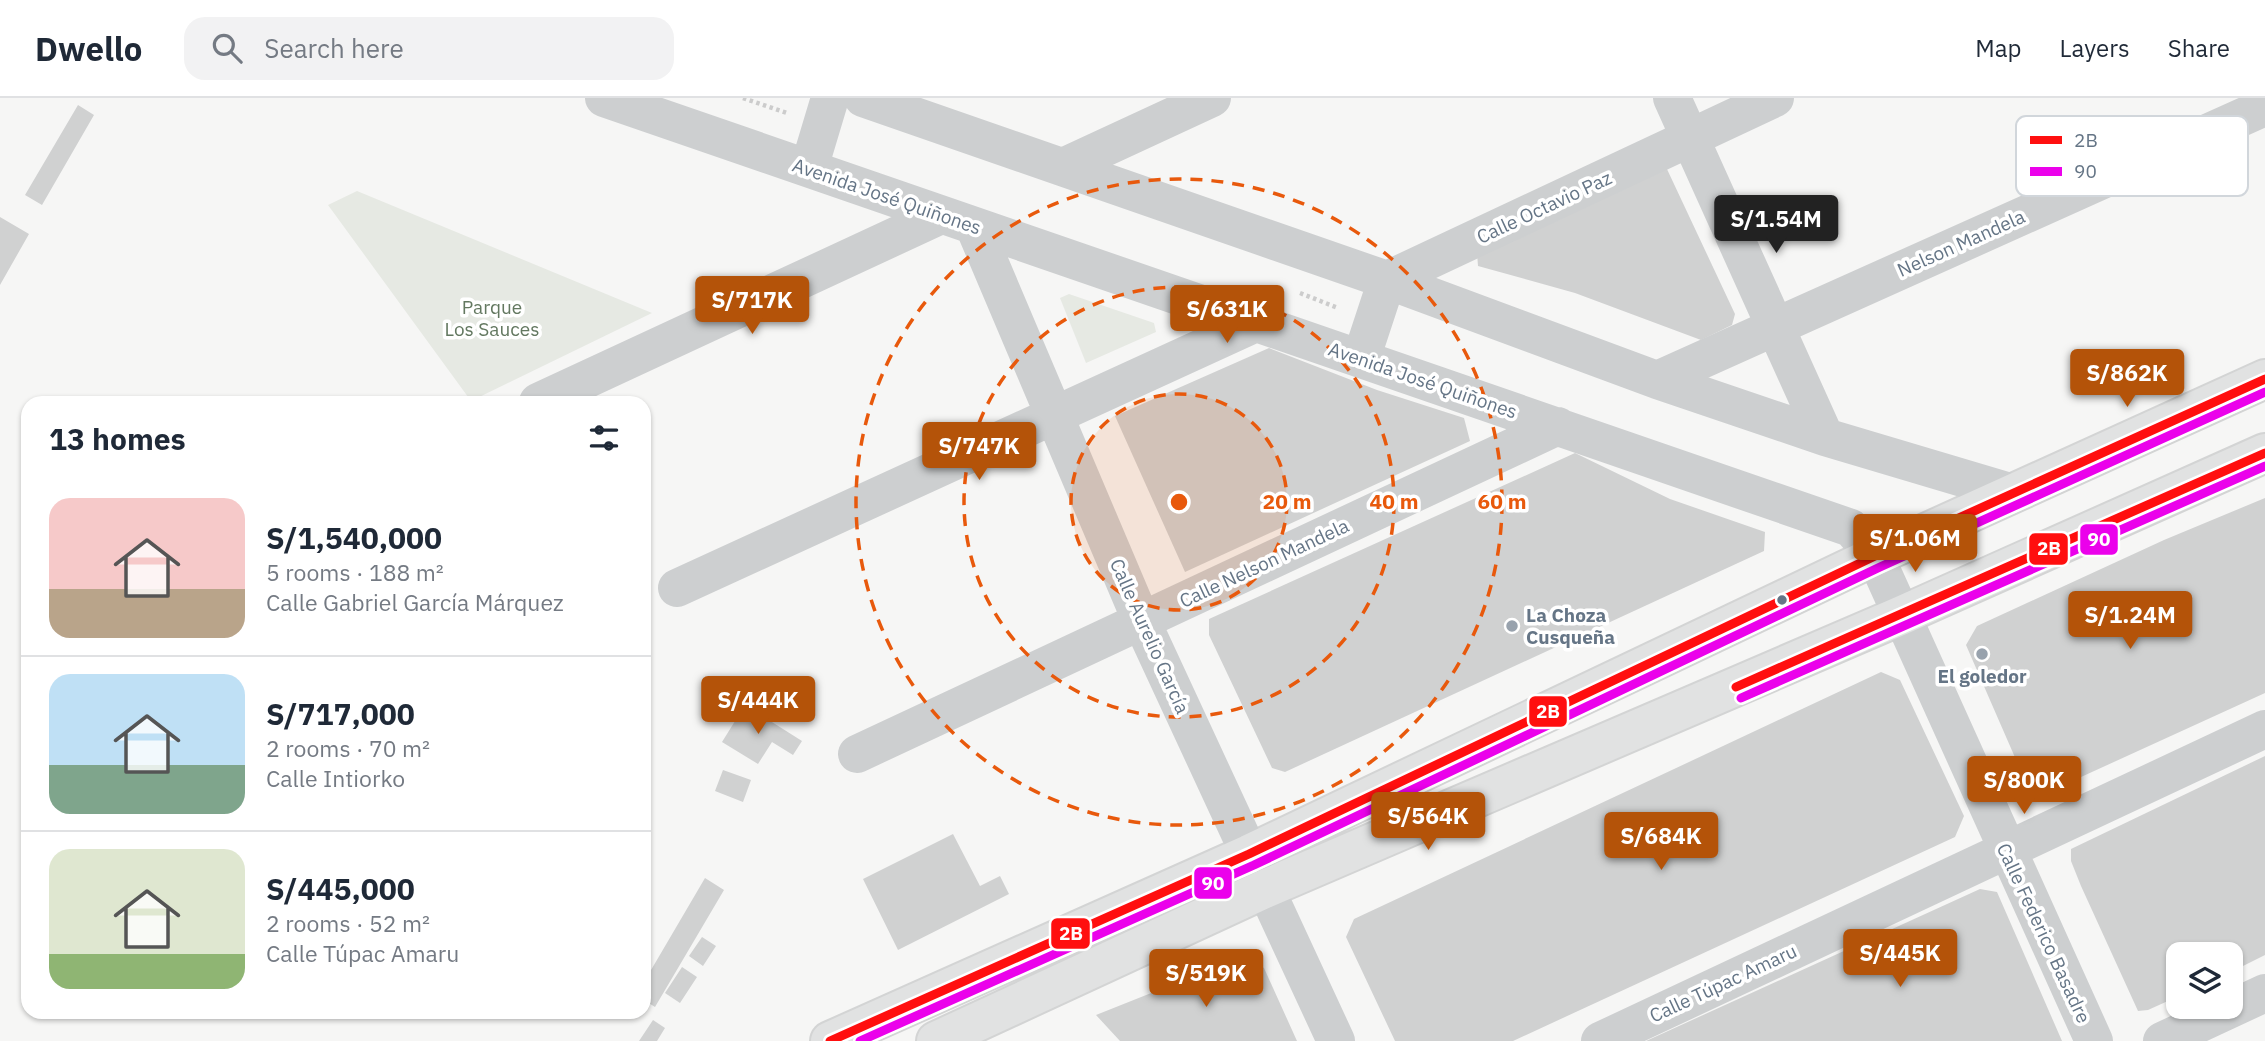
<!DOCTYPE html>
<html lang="en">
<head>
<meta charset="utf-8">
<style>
	body { margin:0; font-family:"IBM Plex Sans",sans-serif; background:#f2f2f3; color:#1f2937; height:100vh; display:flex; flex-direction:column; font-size:26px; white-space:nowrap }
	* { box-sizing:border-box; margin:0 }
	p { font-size:23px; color:#747a83 }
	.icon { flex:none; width:38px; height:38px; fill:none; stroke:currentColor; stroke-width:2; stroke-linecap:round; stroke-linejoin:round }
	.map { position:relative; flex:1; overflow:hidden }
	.panel { position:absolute; left:21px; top:298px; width:630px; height:623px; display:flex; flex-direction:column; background:#fff; border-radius:21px; box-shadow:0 2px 5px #0004 }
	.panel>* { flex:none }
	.fabs { position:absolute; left:2166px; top:844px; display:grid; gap:14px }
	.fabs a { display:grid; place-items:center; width:77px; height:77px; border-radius:14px; background:#fff; box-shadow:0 2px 5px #0004; font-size:35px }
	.price { position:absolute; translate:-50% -60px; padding:0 16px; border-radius:7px; background:#b45309; color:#fff; font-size:23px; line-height:46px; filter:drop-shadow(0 2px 4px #0008) }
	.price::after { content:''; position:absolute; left:50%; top:42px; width:21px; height:16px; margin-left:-10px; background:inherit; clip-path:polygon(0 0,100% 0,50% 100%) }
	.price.current { background:#222; color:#fff }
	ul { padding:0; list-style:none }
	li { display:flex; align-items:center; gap:21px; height:175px; padding:0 28px }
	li+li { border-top:2px solid #e0e1e3 }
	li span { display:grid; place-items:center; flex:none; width:196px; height:140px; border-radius:21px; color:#555 }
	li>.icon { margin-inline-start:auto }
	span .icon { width:84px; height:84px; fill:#fffc; stroke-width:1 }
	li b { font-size:30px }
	h2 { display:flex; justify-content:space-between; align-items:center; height:84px; padding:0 28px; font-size:30px }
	header { display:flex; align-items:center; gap:42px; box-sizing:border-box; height:98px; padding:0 35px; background:#fff; border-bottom:2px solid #e0e1e3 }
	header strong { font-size:33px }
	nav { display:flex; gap:38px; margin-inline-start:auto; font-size:24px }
	.search { width:490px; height:63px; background:#f2f2f3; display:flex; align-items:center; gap:18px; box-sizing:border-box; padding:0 24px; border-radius:21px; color:#747a83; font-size:26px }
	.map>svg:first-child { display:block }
</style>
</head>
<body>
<header>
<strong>Dwello</strong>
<div class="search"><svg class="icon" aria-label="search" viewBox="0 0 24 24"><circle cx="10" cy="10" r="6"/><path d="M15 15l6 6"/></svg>Search here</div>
<nav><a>Map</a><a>Layers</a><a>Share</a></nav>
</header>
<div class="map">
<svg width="2265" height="943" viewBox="0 0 2265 943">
	<rect width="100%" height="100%" fill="#f6f6f5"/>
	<path fill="#e6e9e3" d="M357,93L652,215L471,303L328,107Z
		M1069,196L1154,225L1156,234L1086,265L1060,200Z"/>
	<path fill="#d0d1d1" d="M78,7L94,17L42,107L25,97Z
		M1666,69L1735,216L1732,227L1701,242L1575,195L1478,168L1477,155Z
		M0,119L29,136L0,187Z
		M1269,250L1377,292L1464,320L1470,343L1185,474L1115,318Z
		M1575,355L1670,401L1765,434L1764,453L1285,674L1272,670L1209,537V521Z
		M2265,400V595L2046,695L2027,687L1966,547L1977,528L2164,442Z
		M1881,574L1900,582L1964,718L1955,739L1513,943H1395L1346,839L1354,821Z
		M745,607L802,643L793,657L772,644L758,666L722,644Z
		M2265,658V857L2231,874V856H2179V898L2148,912L2138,913L2081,788L2071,763V751Z
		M723,672L751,682L743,704L715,693Z
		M953,736L980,788L1000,778L1009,796L898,852L863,781Z
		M705,780L724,792L655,909L644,902V884Z
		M1980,791L1997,794L2062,943H1646Z
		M702,839L716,848L703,868L689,858Z
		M1244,858L1264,870L1297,943H1120L1096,917Z
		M682,869L697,879L680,905L665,895Z
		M653,922L665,930L657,943H639Z"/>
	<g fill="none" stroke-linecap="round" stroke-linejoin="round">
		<g stroke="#d3d4d4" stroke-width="42">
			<path id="major" d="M830,943L1249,756L1875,458L2265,281
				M936,943L1267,790L1900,518L2265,355"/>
		</g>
		<path stroke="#ccc" stroke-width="4.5" stroke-dasharray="3.5 3.5" stroke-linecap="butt" d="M743,0L787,15
			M1300,195L1338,210"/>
		<path stroke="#cdcfd0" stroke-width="38" d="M604,0L1851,430L1875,458L2094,943
			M863,0L1387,182L1657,282L1825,339L2013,395
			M1672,0L1825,339
			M1063,69L1212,0
			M809,70L830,0
			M974,128L1141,522L1336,943
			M1361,261L1387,182L1775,0
			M1657,282L2265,9
			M538,304L941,117
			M677,490L1256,225
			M857,656L1558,328
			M1600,943L2265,631
			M2162,943L2265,895"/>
		<use href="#major" stroke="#e1e2e2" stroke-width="38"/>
		<g stroke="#fff" stroke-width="14">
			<path id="bus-1" d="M1736,589L2265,355
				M830,943L1249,756L1875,458L2265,281"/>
		</g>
		<g stroke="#fff" stroke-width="14">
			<path id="bus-2" d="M1741,600L2265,368
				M860,943L1254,767L1880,469L2265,294"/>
		</g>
		<use href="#bus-1" stroke="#ff0f0f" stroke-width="9"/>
		<use href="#bus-2" stroke="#eb01eb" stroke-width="9"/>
	</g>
	<circle cx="1179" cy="404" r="108" fill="#e8590c" fill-opacity=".12"/>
	<g fill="none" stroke="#e8590c" stroke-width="3.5" stroke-dasharray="12 9">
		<circle cx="1179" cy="404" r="108"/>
		<circle cx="1179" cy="404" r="215"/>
		<circle cx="1179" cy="404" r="323"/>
	</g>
	<circle fill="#657586" stroke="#fff" stroke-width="2.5" cx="1782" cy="502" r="6"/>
	<g fill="#98a2ad" stroke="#fff" stroke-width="2.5">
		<circle cx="1512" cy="528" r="7"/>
		<circle cx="1982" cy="556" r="7"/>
	</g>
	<g text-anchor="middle" stroke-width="7" stroke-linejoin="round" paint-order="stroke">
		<g font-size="19" fill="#657586" stroke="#fff">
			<text transform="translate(887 98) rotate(19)" y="7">Avenida José Quiñones</text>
			<text transform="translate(1544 109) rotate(-25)" y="7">Calle Octavio Paz</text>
			<text transform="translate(1961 145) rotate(-24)" y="7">Nelson Mandela</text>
			<text transform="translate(1423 282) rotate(19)" y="7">Avenida José Quiñones</text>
			<text transform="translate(1264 465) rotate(-25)" y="7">Calle Nelson Mandela</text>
			<text transform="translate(1150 538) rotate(66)" y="7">Calle Aurelio García</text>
			<text transform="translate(2044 835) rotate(65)" y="7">Calle Federico Basadre</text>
			<text transform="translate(1723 885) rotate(-25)" y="7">Calle Túpac Amaru</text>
		</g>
		<g font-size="19" fill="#637860" stroke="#fff">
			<text x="492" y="216">Parque<tspan x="492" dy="22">Los Sauces</tspan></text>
		</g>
		<g font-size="19" font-weight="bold" fill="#657586" stroke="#fff" text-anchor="start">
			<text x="1526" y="524">La Choza<tspan x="1526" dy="22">Cusqueña</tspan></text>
			<text x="1982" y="585" text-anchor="middle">El goledor</text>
		</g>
	</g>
	<rect x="2016" y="18" width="232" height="80" rx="10" fill="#fff" stroke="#d1d6db" stroke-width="2"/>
	<rect x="2030" y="38" width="32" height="8" fill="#ff0f0f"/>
	<rect x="2030" y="69" width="32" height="9" fill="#eb01eb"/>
	<g font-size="19" fill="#657586">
		<text x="2074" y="49">2B</text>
		<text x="2074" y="80">90</text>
	</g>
	<circle cx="1179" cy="404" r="10" fill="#e8590c" stroke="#fff" stroke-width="3.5"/>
	<g font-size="21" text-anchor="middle" font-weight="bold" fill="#e8590c" stroke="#fff" stroke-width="7" stroke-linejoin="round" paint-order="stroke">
		<text x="1287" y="411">20 m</text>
		<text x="1394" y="411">40 m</text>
		<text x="1502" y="411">60 m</text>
	</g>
	<g stroke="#fff" stroke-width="2.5">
		<rect x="2079" y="425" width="40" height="33" rx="7" fill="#eb01eb"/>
		<rect x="2028" y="434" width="41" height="34" rx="7" fill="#ff0f0f"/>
		<rect x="1528" y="597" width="40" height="33" rx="7" fill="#ff0f0f"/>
		<rect x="1193" y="768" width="40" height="34" rx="7" fill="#eb01eb"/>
		<rect x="1050" y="819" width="41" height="33" rx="7" fill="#ff0f0f"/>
	</g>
	<g font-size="19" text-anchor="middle" font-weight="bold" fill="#fff">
		<text x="2099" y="448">90</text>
		<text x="2049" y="457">2B</text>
		<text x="1548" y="620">2B</text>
		<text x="1213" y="792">90</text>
		<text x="1071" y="842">2B</text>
	</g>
</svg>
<div class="fabs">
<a><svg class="icon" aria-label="layers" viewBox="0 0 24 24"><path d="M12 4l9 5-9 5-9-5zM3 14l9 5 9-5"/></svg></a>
</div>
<b class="price current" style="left:1776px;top:157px">S/1.54M</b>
<b class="price" style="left:752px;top:238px">S/717K</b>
<b class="price" style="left:1227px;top:247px">S/631K</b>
<b class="price" style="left:2127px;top:311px">S/862K</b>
<b class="price" style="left:979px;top:384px">S/747K</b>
<b class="price" style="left:1915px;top:476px">S/1.06M</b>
<b class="price" style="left:2130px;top:553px">S/1.24M</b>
<b class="price" style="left:758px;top:638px">S/444K</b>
<b class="price" style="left:2024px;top:718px">S/800K</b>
<b class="price" style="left:1428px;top:754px">S/564K</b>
<b class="price" style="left:1661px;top:774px">S/684K</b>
<b class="price" style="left:1900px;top:891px">S/445K</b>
<b class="price" style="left:1206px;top:911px">S/519K</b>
<section class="panel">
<h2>13 homes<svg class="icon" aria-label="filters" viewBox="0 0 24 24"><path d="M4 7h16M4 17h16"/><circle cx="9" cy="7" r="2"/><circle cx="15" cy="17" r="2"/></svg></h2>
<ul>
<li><span style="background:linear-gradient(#f6c9c9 65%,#b9a48a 0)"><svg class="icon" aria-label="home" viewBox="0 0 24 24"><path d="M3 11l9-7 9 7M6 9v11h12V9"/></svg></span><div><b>S/1,540,000</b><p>5 rooms · 188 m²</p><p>Calle Gabriel García Márquez</p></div></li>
<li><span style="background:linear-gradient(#bfe0f5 65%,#7fa58c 0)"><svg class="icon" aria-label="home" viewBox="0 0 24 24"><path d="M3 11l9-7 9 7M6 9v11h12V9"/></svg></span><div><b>S/717,000</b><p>2 rooms · 70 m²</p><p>Calle Intiorko</p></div></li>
<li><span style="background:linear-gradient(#dfe7d0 75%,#8fb573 0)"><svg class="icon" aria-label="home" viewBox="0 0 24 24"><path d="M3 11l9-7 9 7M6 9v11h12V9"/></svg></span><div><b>S/445,000</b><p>2 rooms · 52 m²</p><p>Calle Túpac Amaru</p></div></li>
</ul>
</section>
</div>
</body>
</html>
